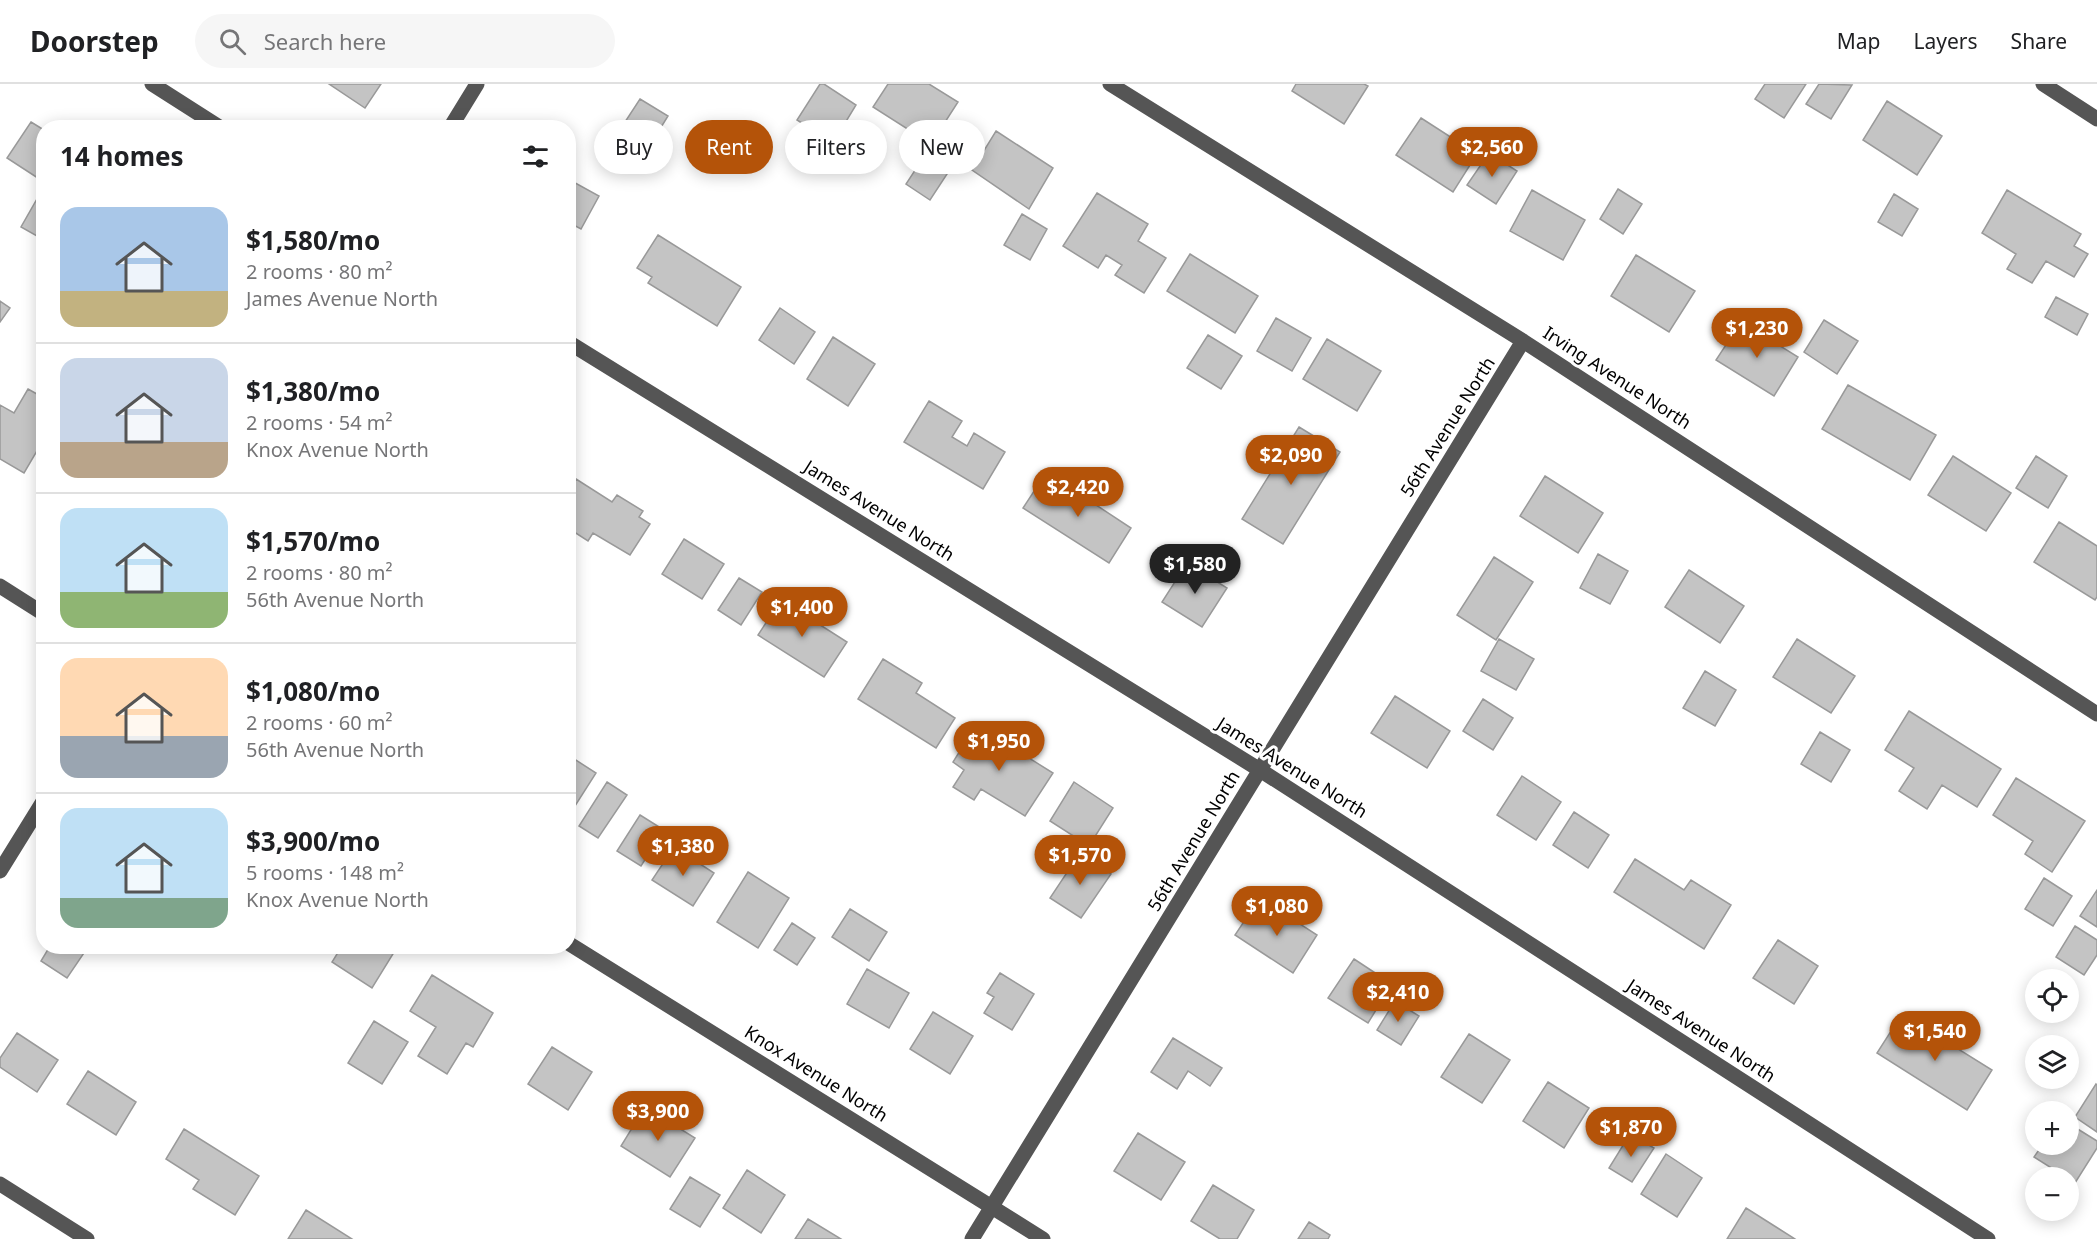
<!DOCTYPE html>
<html lang="en">
<head>
<meta charset="utf-8">
<style>
	body { margin:0; font-family:"Noto Sans",sans-serif; background:#f6f6f6; color:#202124; height:100vh; display:flex; flex-direction:column; font-size:22px; white-space:nowrap }
	* { box-sizing:border-box; margin:0 }
	p { font-size:20px; color:#757577 }
	.icon { flex:none; width:33px; height:33px; fill:none; stroke:currentColor; stroke-width:2; stroke-linecap:round; stroke-linejoin:round }
	.map { position:relative; flex:1; overflow:hidden }
	.panel { position:absolute; left:36px; top:36px; width:540px; height:834px; display:flex; flex-direction:column; background:#fff; border-radius:24px; box-shadow:0 3px 15px #0003 }
	.panel>* { flex:none }
	.top-card { position:absolute; left:594px; top:36px; width:570px; height:54px; display:flex; gap:12px }
	.buttons { position:absolute; left:2025px; top:885px; display:grid; gap:12px }
	.buttons a { display:grid; place-items:center; width:54px; height:54px; border-radius:50%; background:#fff; box-shadow:0 3px 15px #0003; font-size:30px }
	.price { position:absolute; translate:-50% -51px; padding:0 14px; border-radius:21px; background:#b45309; color:#fff; font-size:20px; line-height:39px; filter:drop-shadow(0 2px 3px #0008) }
	.price::after { content:''; position:absolute; left:50%; top:36px; width:18px; height:14px; margin-left:-9px; background:inherit; clip-path:polygon(0 0,100% 0,50% 100%) }
	.price.selected { background:#222; color:#fff }
	ul { padding:0; list-style:none }
	li { display:flex; align-items:center; gap:18px; height:150px; padding:0 24px }
	li+li { border-top:2px solid #e0e0e0 }
	li span { display:grid; place-items:center; flex:none; width:168px; height:120px; border-radius:18px; color:#555 }
	li>.icon { margin-inline-start:auto }
	span .icon { width:72px; height:72px; fill:#fffc; stroke-width:1 }
	li b { font-size:26px }
	h2 { display:flex; justify-content:space-between; align-items:center; height:72px; padding:0 24px; font-size:26px }
	.chip { padding:0 21px; border-radius:27px; background:#fff; box-shadow:0 3px 15px #0003; font-size:21px; line-height:54px }
	.chip.selected { background:#b45309; color:#fff }
	header { display:flex; align-items:center; gap:36px; box-sizing:border-box; height:84px; padding:0 30px; background:#fff; border-bottom:2px solid #e0e0e0 }
	header strong { font-size:28px }
	nav { display:flex; gap:33px; margin-inline-start:auto; font-size:21px }
	.search { width:420px; height:54px; background:#f6f6f6; display:flex; align-items:center; gap:15px; box-sizing:border-box; padding:0 21px; border-radius:33px; color:#757577; font-size:22px }
	.map>svg:first-child { display:block }
</style>
</head>
<body>
<header>
<strong>Doorstep</strong>
<div class="search"><svg class="icon" aria-label="search" viewBox="0 0 24 24"><circle cx="10" cy="10" r="6"/><path d="M15 15l6 6"/></svg>Search here</div>
<nav><a>Map</a><a>Layers</a><a>Share</a></nav>
</header>
<div class="map">
<svg width="2097" height="1155" viewBox="0 0 2097 1155">
	<rect width="100%" height="100%" fill="#fff"/>
	<path fill="#c4c4c4" stroke="#999" stroke-width="1.5" d="M329,0H381L365,24Z
		M820,0H824L856,21L833,59L797,36Z
		M888,0H929L958,18L931,60L873,23Z
		M1296,0H1364L1368,2L1344,40L1292,7Z
		M1765,0H1806L1784,34L1755,15Z
		M1819,0L1852,1L1831,35L1806,20Z
		M640,15L668,32L652,58L623,41Z
		M1887,17L1942,52L1917,91L1863,56Z
		M1421,34L1477,70L1453,108L1396,71Z
		M31,38L44,46V98L7,74Z
		M996,47L1053,84L1029,125L972,86Z
		M927,68L951,84L930,116L906,100Z
		M1489,69L1517,87L1496,120L1467,101Z
		M568,95L599,112L581,145L568,138Z
		M1618,105L1642,120L1623,150L1600,135Z
		M1532,106L1585,136L1563,176L1510,147Z
		M2007,106L2081,150L2074,162L2088,170L2074,193L2046,177L2032,199L2007,185L2016,170L1982,149Z
		M41,108L44,109V156L21,143Z
		M1097,109L1148,140L1138,157L1166,174L1144,209L1115,191L1122,181L1106,171L1098,184L1063,162Z
		M1894,110L1918,125L1902,152L1878,138Z
		M1022,130L1047,145L1030,176L1004,161Z
		M658,151L741,203L717,242L648,199L652,193L637,184Z
		M1190,170L1258,212L1235,249L1167,207Z
		M1636,171L1695,207L1669,248L1611,212Z
		M2056,213L2088,230L2077,251L2045,233Z
		M0,217L10,224L0,238Z
		M780,224L815,248L794,280L759,256Z
		M1276,234L1311,254L1292,287L1257,267Z
		M1824,236L1858,257L1837,290L1804,268Z
		M1741,238L1798,273L1774,312L1716,276Z
		M1208,251L1242,272L1221,305L1187,284Z
		M833,253L875,280L848,322L807,295Z
		M1327,255L1381,287L1357,327L1303,295Z
		M1848,301L1936,351L1910,396L1822,345Z
		M28,305L44,314V355L24,389L0,375V321L14,329Z
		M929,317L962,337L952,353L967,362L974,349L1005,368L983,405L904,358Z
		M1299,343L1340,368L1283,460L1242,435Z
		M1953,372L2011,409L1986,447L1928,411Z
		M2036,372L2067,392L2048,424L2016,404Z
		M1044,392L1077,413L1087,398L1101,407L1093,419L1131,444L1109,479L1023,424Z
		M1545,392L1603,429L1578,469L1520,432Z
		M576,395L612,418L617,411L643,427L639,433L650,440L630,471L593,449L588,457L568,444V407Z
		M2059,438L2097,462V513L2095,516L2034,478Z
		M684,455L724,480L702,515L662,490Z
		M1598,470L1628,487L1610,520L1580,504Z
		M1494,473L1533,498L1496,556L1457,531Z
		M1187,479L1227,504L1202,543L1162,518Z
		M1689,486L1744,522L1720,559L1665,523Z
		M739,494L762,508L741,541L718,526Z
		M781,516L847,558L824,593L758,551Z
		M1499,555L1534,575L1516,606L1481,587Z
		M1797,555L1855,592L1831,629L1773,593Z
		M883,575L922,599L916,609L955,634L936,664L858,615Z
		M1705,587L1736,606L1715,642L1683,624Z
		M1395,612L1450,647L1427,684L1371,649Z
		M1483,615L1513,634L1493,666L1463,647Z
		M1909,627L2001,685L1977,723L1942,701L1927,725L1899,707L1914,684L1885,666Z
		M976,641L1053,689L1025,732L981,705L974,716L953,703L964,686L953,678Z
		M1820,648L1850,666L1831,698L1801,680Z
		M568,671L596,689L568,733Z
		M1522,692L1561,718L1536,756L1497,731Z
		M2016,694L2085,737L2052,788L2025,770L2033,757L1993,731Z
		M607,698L627,711L598,754L579,742Z
		M1074,698L1113,724L1089,762L1050,737Z
		M1574,728L1609,751L1588,784L1553,761Z
		M640,731L664,746L641,782L617,767Z
		M674,763L714,789L693,822L652,796Z
		M1080,769L1111,790L1081,834L1050,814Z
		M1635,775L1684,806L1691,796L1731,821L1704,865L1614,808Z
		M748,788L789,814L758,864L717,838Z
		M2044,794L2072,812L2053,842L2025,825Z
		M2097,806V843L2080,832Z
		M1255,821L1272,833L1277,825L1317,851L1293,889L1235,851Z
		M850,825L887,848L869,877L832,853Z
		M792,839L815,854L797,881L774,866Z
		M2075,842L2097,856V871L2084,891L2056,873Z
		M1778,856L1818,882L1794,920L1753,894Z
		M50,862H81L86,866L67,894L41,877Z
		M342,862H391L396,865L372,904L332,878Z
		M1354,875L1392,900L1368,939L1328,914Z
		M867,885L909,909L889,944L847,920Z
		M1000,889L1034,910L1012,946L984,929L994,913L987,909Z
		M432,891L493,929L473,963L466,959L447,990L418,972L436,943L410,927Z
		M1395,917L1419,932L1401,961L1377,946Z
		M933,928L973,952L950,990L910,965Z
		M1902,930L1992,986L1967,1026L1877,969Z
		M374,937L408,958L382,1000L348,979Z
		M17,949L58,976L37,1008L0,983V974Z
		M1469,950L1510,976L1482,1019L1441,993Z
		M1173,954L1222,984L1210,1002L1188,987L1177,1005L1151,988Z
		M552,963L592,988L568,1026L528,1000Z
		M88,987L136,1018L116,1051L67,1020Z
		M1548,998L1589,1024L1564,1064L1523,1037Z
		M2096,1000L2097,1001V1048L2075,1033Z
		M645,1023L695,1054L670,1093L621,1062Z
		M2068,1039L2097,1057V1064L2075,1099L2034,1073L2043,1060H2068Z
		M184,1045L259,1092L235,1131L193,1105L199,1096L166,1075Z
		M1138,1049L1185,1078L1161,1116L1114,1087Z
		M1630,1050L1654,1064L1632,1098L1609,1084Z
		M1666,1070L1702,1094L1677,1133L1641,1110Z
		M747,1086L785,1111L761,1149L723,1124Z
		M690,1093L720,1111L700,1143L670,1125Z
		M1213,1101L1254,1126L1237,1155H1220L1191,1137Z
		M1746,1124L1795,1155H1727Z
		M306,1126L352,1155H288Z
		M808,1135L841,1155H795Z
		M1309,1138L1330,1151L1328,1155H1298Z"/>
	<g fill="none" stroke-linecap="round" stroke-linejoin="round">
		<path stroke="#555" stroke-width="15" d="M152,0L221,44
			M1110,0L1523,257L2097,630
			M2043,0L2097,35
			M450,44L477,0
			M568,258L1260,686L1988,1155
			M0,502L44,530
			M0,787L44,716
			M568,859L1043,1155
			M0,1100L87,1155
			M972,1155L1523,257"/>
	</g>
	<g text-anchor="middle" stroke-width="6" stroke-linejoin="round" paint-order="stroke">
		<g font-size="18" fill="#000" stroke="#fff">
			<text transform="translate(1617 294) rotate(33)" y="6">Irving Avenue North</text>
			<text transform="translate(1448 343) rotate(-58)" y="6">56th Avenue North</text>
			<text transform="translate(879 427) rotate(32)" y="6">James Avenue North</text>
			<text transform="translate(1292 684) rotate(32)" y="6">James Avenue North</text>
			<text transform="translate(1194 757) rotate(-59)" y="6">56th Avenue North</text>
			<text transform="translate(1701 947) rotate(33)" y="6">James Avenue North</text>
			<text transform="translate(816 990) rotate(32)" y="6">Knox Avenue North</text>
		</g>
	</g>
</svg>
<div class="buttons">
<a><svg class="icon" aria-label="locate" viewBox="0 0 24 24"><circle cx="12" cy="12" r="6"/><path d="M12 2v4M12 18v4M2 12h4M18 12h4"/></svg></a>
<a><svg class="icon" aria-label="layers" viewBox="0 0 24 24"><path d="M12 4l9 5-9 5-9-5zM3 14l9 5 9-5"/></svg></a>
<a>+</a>
<a>−</a>
</div>
<b class="price" style="left:1492px;top:94px">$2,560</b>
<b class="price" style="left:1757px;top:275px">$1,230</b>
<b class="price" style="left:1291px;top:402px">$2,090</b>
<b class="price" style="left:1078px;top:434px">$2,420</b>
<b class="price selected" style="left:1195px;top:511px">$1,580</b>
<b class="price" style="left:802px;top:554px">$1,400</b>
<b class="price" style="left:999px;top:688px">$1,950</b>
<b class="price" style="left:683px;top:793px">$1,380</b>
<b class="price" style="left:1080px;top:802px">$1,570</b>
<b class="price" style="left:1277px;top:853px">$1,080</b>
<b class="price" style="left:1398px;top:939px">$2,410</b>
<b class="price" style="left:1935px;top:978px">$1,540</b>
<b class="price" style="left:658px;top:1058px">$3,900</b>
<b class="price" style="left:1631px;top:1074px">$1,870</b>
<div class="top-card">
<a class="chip">Buy</a>
<a class="chip selected">Rent</a>
<a class="chip">Filters</a>
<a class="chip">New</a>
</div>
<section class="panel">
<h2>14 homes<svg class="icon" aria-label="filters" viewBox="0 0 24 24"><path d="M4 7h16M4 17h16"/><circle cx="9" cy="7" r="2"/><circle cx="15" cy="17" r="2"/></svg></h2>
<ul>
<li><span style="background:linear-gradient(#a9c7e8 70%,#c2b280 0)"><svg class="icon" aria-label="home" viewBox="0 0 24 24"><path d="M3 11l9-7 9 7M6 9v11h12V9"/></svg></span><div><b>$1,580/mo</b><p>2 rooms · 80 m²</p><p>James Avenue North</p></div></li>
<li><span style="background:linear-gradient(#c9d6e8 70%,#b9a48a 0)"><svg class="icon" aria-label="home" viewBox="0 0 24 24"><path d="M3 11l9-7 9 7M6 9v11h12V9"/></svg></span><div><b>$1,380/mo</b><p>2 rooms · 54 m²</p><p>Knox Avenue North</p></div></li>
<li><span style="background:linear-gradient(#bfe0f5 70%,#8fb573 0)"><svg class="icon" aria-label="home" viewBox="0 0 24 24"><path d="M3 11l9-7 9 7M6 9v11h12V9"/></svg></span><div><b>$1,570/mo</b><p>2 rooms · 80 m²</p><p>56th Avenue North</p></div></li>
<li><span style="background:linear-gradient(#ffd9b3 65%,#9aa5b1 0)"><svg class="icon" aria-label="home" viewBox="0 0 24 24"><path d="M3 11l9-7 9 7M6 9v11h12V9"/></svg></span><div><b>$1,080/mo</b><p>2 rooms · 60 m²</p><p>56th Avenue North</p></div></li>
<li><span style="background:linear-gradient(#bfe0f5 75%,#7fa58c 0)"><svg class="icon" aria-label="home" viewBox="0 0 24 24"><path d="M3 11l9-7 9 7M6 9v11h12V9"/></svg></span><div><b>$3,900/mo</b><p>5 rooms · 148 m²</p><p>Knox Avenue North</p></div></li>
</ul>
</section>
</div>
</body>
</html>
